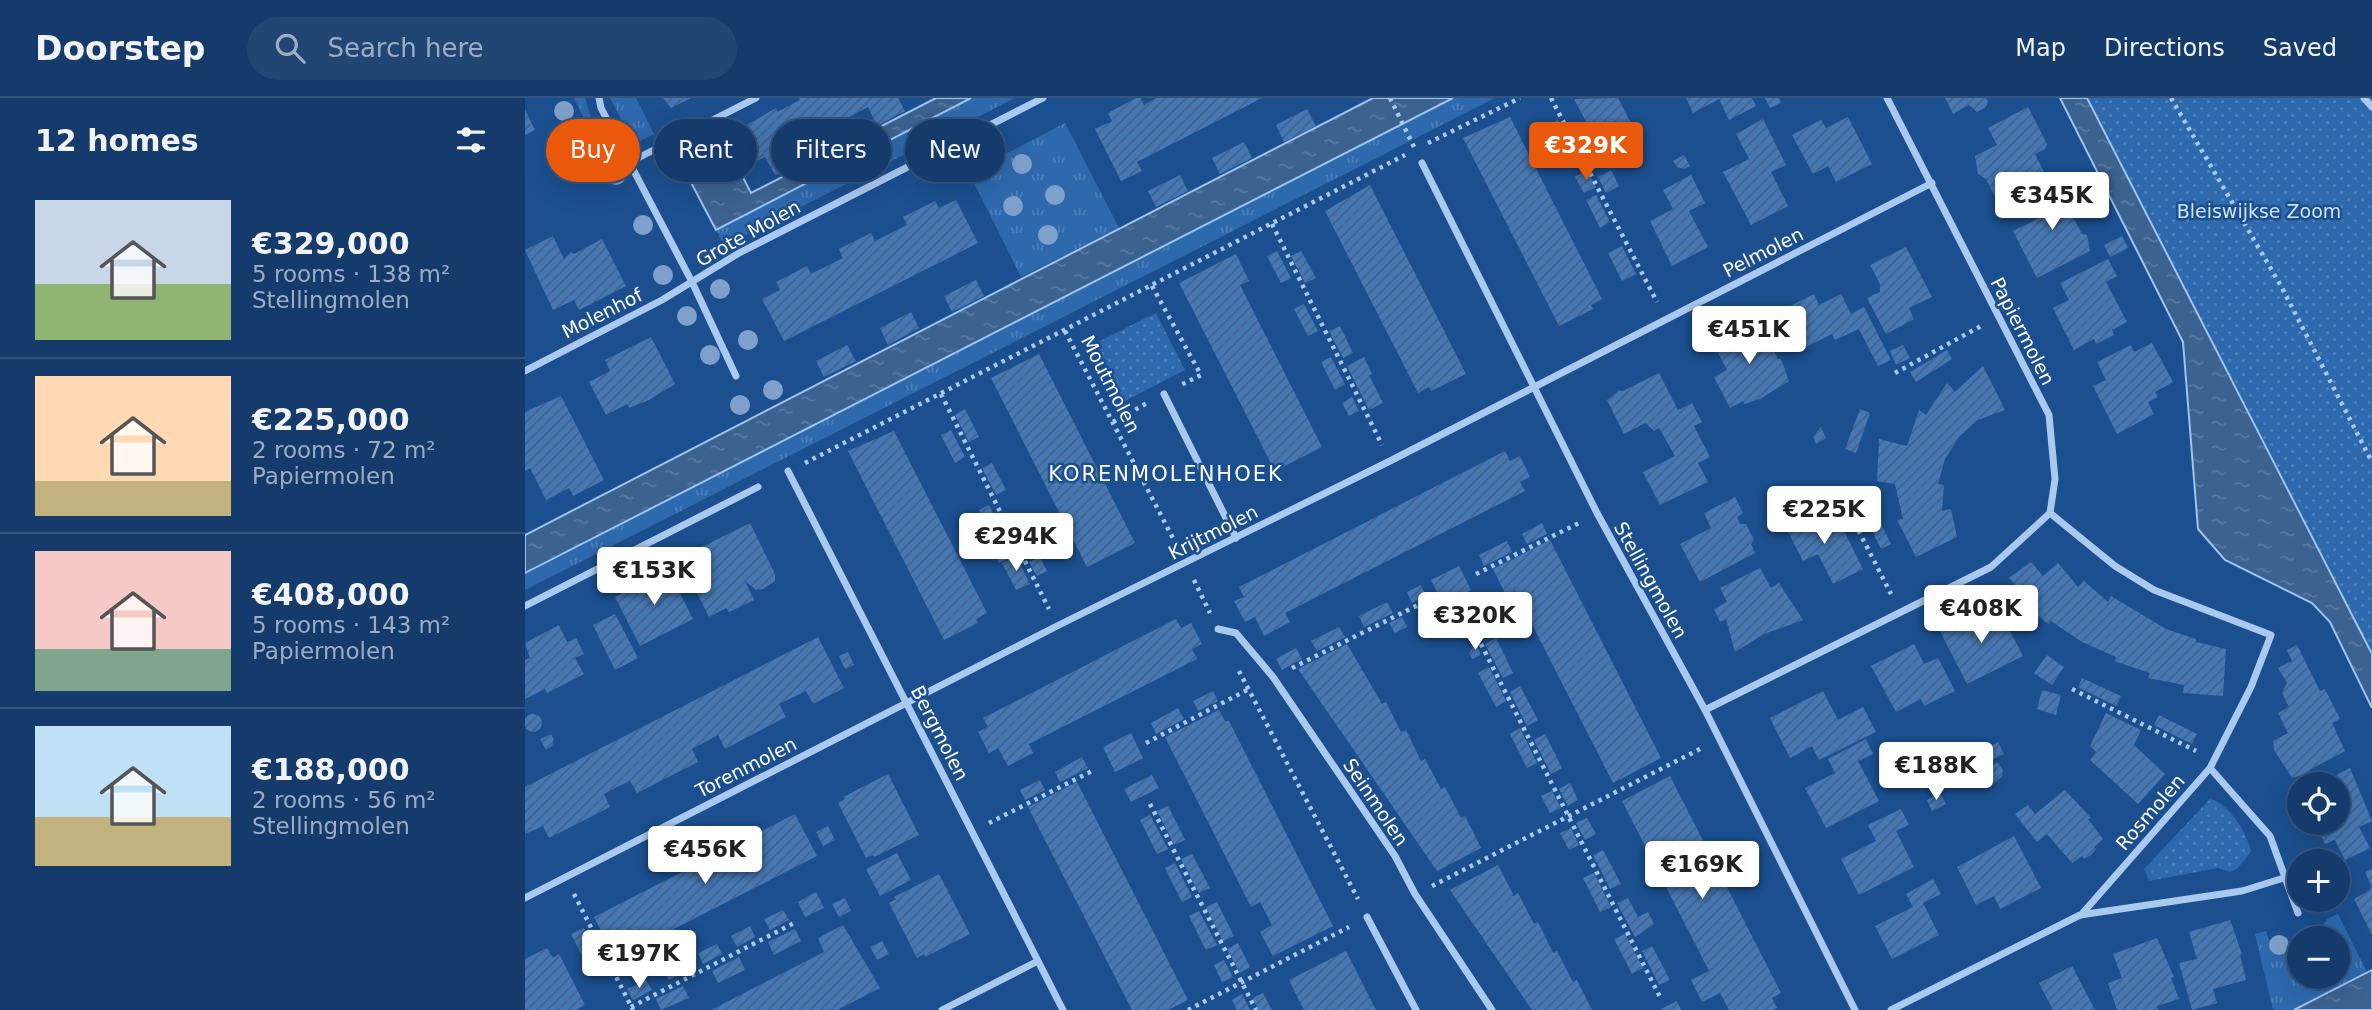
<!DOCTYPE html>
<html lang="en">
<head>
<meta charset="utf-8">
<style>
	body { margin:0; font-family:"DejaVu Sans",sans-serif; background:#214673; color:#f1f3f6; height:100vh; display:flex; flex-direction:column; font-size:26px; white-space:nowrap }
	* { box-sizing:border-box; margin:0 }
	p { font-size:23px; color:#9dadc1 }
	.icon { flex:none; width:38px; height:38px; fill:none; stroke:currentColor; stroke-width:2; stroke-linecap:round; stroke-linejoin:round }
	.map { position:relative; flex:1; overflow:hidden }
	.sheet { display:flex; flex-direction:column; background:#143b6b; width:525px }
	.sheet>* { flex:none }
	.banner { position:absolute; left:21px; top:21px; width:665px; height:63px; display:flex; gap:14px }
	.tools { position:absolute; left:1762px; top:674px; display:grid; gap:14px }
	.tools a { display:grid; place-items:center; width:63px; height:63px; border-radius:50%; background:#143b6b; box-shadow:0 7px 28px #0002,0 0 0 2px #33557e; font-size:35px }
	.price { position:absolute; translate:-50% -60px; padding:0 16px; border-radius:7px; background:#fff; color:#222; font-size:23px; line-height:46px; filter:drop-shadow(0 2px 4px #0008) }
	.price::after { content:''; position:absolute; left:50%; top:42px; width:21px; height:16px; margin-left:-10px; background:inherit; clip-path:polygon(0 0,100% 0,50% 100%) }
	.price.selected { background:#ea580c; color:#fff }
	ul { padding:0; list-style:none }
	li { display:flex; align-items:center; gap:21px; height:175px; padding:0 35px }
	li+li { border-top:2px solid #33557e }
	li span { display:grid; place-items:center; flex:none; width:196px; height:140px; border-radius:0px; color:#555 }
	li>.icon { margin-inline-start:auto }
	span .icon { width:84px; height:84px; fill:#fffc; stroke-width:1 }
	li b { font-size:30px }
	h2 { display:flex; justify-content:space-between; align-items:center; height:84px; padding:0 35px; font-size:30px }
	.tag { padding:0 24px; border-radius:32px; background:#143b6b; box-shadow:0 7px 28px #0002,0 0 0 2px #33557e; font-size:24px; line-height:63px }
	.tag.selected { background:#ea580c; color:#fff }
	header { display:flex; align-items:center; gap:42px; box-sizing:border-box; height:98px; padding:0 35px; background:#143b6b; border-bottom:2px solid #33557e }
	header strong { font-size:33px }
	nav { display:flex; gap:38px; margin-inline-start:auto; font-size:24px }
	.search { width:490px; height:63px; background:#214673; display:flex; align-items:center; gap:18px; box-sizing:border-box; padding:0 24px; border-radius:38px; color:#9dadc1; font-size:26px }
	main { display:flex; flex:1; min-height:0 }
	.map>svg:first-child { display:block }
</style>
</head>
<body>
<header>
<strong>Doorstep</strong>
<div class="search"><svg class="icon" aria-label="search" viewBox="0 0 24 24"><circle cx="10" cy="10" r="6"/><path d="M15 15l6 6"/></svg>Search here</div>
<nav><a>Map</a><a>Directions</a><a>Saved</a></nav>
</header>
<main>
<section class="sheet">
<h2>12 homes<svg class="icon" aria-label="filters" viewBox="0 0 24 24"><path d="M4 7h16M4 17h16"/><circle cx="9" cy="7" r="2"/><circle cx="15" cy="17" r="2"/></svg></h2>
<ul>
<li><span style="background:linear-gradient(#c9d6e8 60%,#8fb573 0)"><svg class="icon" aria-label="home" viewBox="0 0 24 24"><path d="M3 11l9-7 9 7M6 9v11h12V9"/></svg></span><div><b>€329,000</b><p>5 rooms · 138 m²</p><p>Stellingmolen</p></div></li>
<li><span style="background:linear-gradient(#ffd9b3 75%,#c2b280 0)"><svg class="icon" aria-label="home" viewBox="0 0 24 24"><path d="M3 11l9-7 9 7M6 9v11h12V9"/></svg></span><div><b>€225,000</b><p>2 rooms · 72 m²</p><p>Papiermolen</p></div></li>
<li><span style="background:linear-gradient(#f6c9c9 70%,#7fa58c 0)"><svg class="icon" aria-label="home" viewBox="0 0 24 24"><path d="M3 11l9-7 9 7M6 9v11h12V9"/></svg></span><div><b>€408,000</b><p>5 rooms · 143 m²</p><p>Papiermolen</p></div></li>
<li><span style="background:linear-gradient(#bfe0f5 65%,#c2b280 0)"><svg class="icon" aria-label="home" viewBox="0 0 24 24"><path d="M3 11l9-7 9 7M6 9v11h12V9"/></svg></span><div><b>€188,000</b><p>2 rooms · 56 m²</p><p>Stellingmolen</p></div></li>
</ul>
</section>
<div class="map">
<svg width="1847" height="912" viewBox="0 0 1847 912">
	<defs>
		<pattern id="grass-tufts" width="24" height="20" patternUnits="userSpaceOnUse" patternTransform="scale(1.75)"><rect width="24" height="20" fill="#2e69ad"/><path d="M3 7l-1-3M5 7V3M7 7l1-3M15 17l-1-3M17 17v-4M19 17l1-3" fill="none" stroke="#4d80b9"/></pattern>
		<pattern id="park-dots" width="8" height="8" patternUnits="userSpaceOnUse" patternTransform="scale(1.75)"><rect width="8" height="8" fill="#2e69ad"/><path d="M2 2h.1M6 6h.1" fill="none" stroke="#4d80b9" stroke-width="1.8" stroke-linecap="round"/></pattern>
		<pattern id="water-ripples" width="26" height="14" patternUnits="userSpaceOnUse" patternTransform="scale(1.75)"><rect width="26" height="14" fill="#3c6290"/><path d="M2 4q2-2 4 0t4 0M15 11q2-2 4 0t4 0" fill="none" stroke="#597aa1"/></pattern>
		<pattern id="building-hatch" width="6" height="6" patternUnits="userSpaceOnUse" patternTransform="scale(1.75)"><rect width="6" height="6" fill="#4478b7"/><path d="M-1 1l2-2M0 6l6-6M5 7l2-2" fill="none" stroke="#486282"/></pattern>
	</defs>
	<rect width="100%" height="100%" fill="#1b4f8f"/>
	<path fill="url(#grass-tufts)" d="M49,0H60L65,17L88,63L82,66Z
		M85,0H111L129,36L109,46Z
		M446,0H490L199,148L191,132Z
		M928,0H970L0,492V475Z
		M540,25L594,130L496,179L444,75Z
		M1813,816L1842,874L1769,912H1748L1730,836L1741,833L1744,842L1762,839L1765,849L1774,851V878H1813V840H1790L1802,821Z"/>
	<path fill="url(#park-dots)" d="M1550,0H1847V583Z
		M631,215L660,272L598,304L569,246Z
		M1685,701C1704,705 1723,736 1726,754L1712,771L1705,774L1693,770L1624,783L1619,771Z"/>
	<path fill="url(#water-ripples)" stroke="#9cc4f0" stroke-width="2" d="M411,0H446L191,132L152,58L195,35L226,95Z
		M848,0H928L0,475V437Z
		M1535,0H1562L1847,556V610L1805,524L1787,505L1700,462L1673,431L1658,244Z
		M1847,872V912H1769Z"/>
	<path fill="url(#building-hatch)" d="M138,0H166L146,10Z
		M274,0H373L380,13L352,28L343,9L320,21L329,38L301,53L291,34L268,45L278,63L250,77L240,59L215,71L199,40L251,10L252,14L275,2Z
		M611,0H616L619,7L631,0H737L612,64L617,73L596,83L570,31L587,23L583,15Z
		M1093,0L1110,33L1086,46L1092,57L1068,70L1051,38L1065,31L1049,1Z
		M1161,0H1227L1231,8L1204,22L1194,1L1168,15Z
		M1240,0H1254L1256,5L1245,10Z
		M1420,0H1461L1463,4L1461,9L1452,14L1444,7L1428,16Z
		M1503,9L1522,46L1520,51L1510,56L1519,74L1470,99L1461,81L1453,76L1450,58L1472,47L1463,30Z
		M782,11L791,28L759,44L751,27Z
		M0,12L10,32L0,37Z
		M985,19L1077,201L1066,207L1068,211L1034,228L938,40Z
		M1323,19L1347,66L1311,84L1303,68L1288,76L1267,37L1296,22L1301,30Z
		M1238,21L1261,67L1246,74L1263,108L1226,127L1198,74L1224,61L1211,36Z
		M1033,22L1047,50L1037,55L1023,27Z
		M719,44L727,60L695,76L687,60Z
		M1159,57L1165,68L1159,71L1152,69L1148,63Z
		M1062,72L1071,89L1059,95L1050,79Z
		M1086,72L1094,88L1081,95L1073,79Z
		M655,77L663,93L631,109L623,93Z
		M1166,77L1180,105L1164,113L1183,149L1147,168L1125,123L1148,111L1138,92Z
		M1541,83L1553,107L1544,112L1557,136L1562,137L1565,153L1512,180L1488,133L1514,120L1505,102Z
		M845,87L941,276L906,293L904,289L893,295L800,113Z
		M1071,97L1085,124L1075,130L1061,102Z
		M431,102L453,145L259,243L237,201L255,192L251,184L282,168L286,176L318,160L314,151L346,135L350,143L382,127L378,119L410,103L414,110Z
		M28,138L39,161L46,154L49,156L77,141L101,188L54,212L49,202L28,212L0,152Z
		M1597,138L1603,150L1585,159L1579,147Z
		M1097,148L1111,176L1097,183L1083,155Z
		M1381,149L1407,199L1384,210L1389,221L1361,236L1342,200L1355,194V186L1345,167Z
		M752,153L766,180L756,185L742,158Z
		M776,153L791,180L780,185L766,158Z
		M711,156L724,183L715,187L797,349L750,373L654,185Z
		M1583,161L1592,178L1581,184L1602,224L1587,232L1589,237L1571,246L1569,241L1549,252L1528,210L1544,202L1535,185Z
		M451,182L459,198L427,214L419,198Z
		M1289,196L1294,207L1316,196L1326,216L1339,209L1366,262L1353,268L1334,231L1310,242L1307,236L1281,249L1261,210Z
		M779,206L793,233L783,238L769,211Z
		M386,214L394,230L363,247L355,230Z
		M1234,224L1253,261H1256L1264,283L1235,301L1219,306L1218,303L1205,310L1189,279L1202,272L1189,247L1224,226Z
		M815,228L828,255L818,260L804,233Z
		M126,239L150,286L124,302L104,310L102,306L81,317L64,284L85,273L80,262Z
		M1627,245L1648,284L1630,294L1633,299L1623,304L1629,316L1592,336L1568,288L1581,282L1572,264L1606,247L1609,254Z
		M322,247L331,263L299,279L291,263Z
		M1378,247L1385,260L1371,267L1365,253Z
		M1422,252L1427,261L1391,284L1385,274Z
		M514,256L610,445L562,469L466,280Z
		M806,259L820,286L810,292L796,264Z
		M839,259L847,276L844,277L858,305L844,312L822,268Z
		M1458,268L1480,312L1453,322L1434,339L1420,361L1413,386L1419,387L1417,413L1426,411L1432,439L1391,459L1372,422L1378,421L1370,386L1352,383L1354,341L1382,348L1394,312L1401,317L1422,285L1430,294Z
		M1134,275L1153,312L1167,305L1177,324L1169,328L1185,359L1173,365L1183,384L1135,407L1118,374L1150,358L1134,330L1129,333L1120,325L1099,336L1082,302L1094,292L1098,293Z
		M36,298L79,382L48,398L44,390L21,402L5,370L0,373V314Z
		M827,299L834,313L824,318L817,305Z
		M440,311L454,339L444,344L430,317Z
		M1335,311L1345,315L1331,355L1320,351Z
		M1296,329L1301,340L1291,346L1288,339Z
		M426,332L440,359L430,365L416,337Z
		M369,333L462,515L451,521L453,525L419,542L323,353Z
		M980,353L985,363L995,358L1005,379L995,384L1000,393L760,515L765,524L739,538L730,519L720,524L709,503L719,499L714,489Z
		M467,365L481,392L471,397L457,370Z
		M1210,399L1218,415L1212,419L1215,426H1221L1229,442L1226,446L1230,455L1175,484L1155,446L1186,430L1179,415Z
		M464,407L478,434L468,439L454,412Z
		M1347,408L1366,446L1356,451L1337,412Z
		M1283,412L1295,435L1315,425L1338,471L1308,486L1293,456L1278,463L1258,424Z
		M494,418L508,445L498,451L484,424Z
		M225,425L250,476V483L238,491L231,492L220,483L229,502L204,514L201,510L184,519L163,477L177,470L169,453Z
		M1017,425L1022,436L1002,446L997,436Z
		M1025,442L1136,660L1088,685L990,493L981,497L968,471Z
		M982,443L987,454L959,468L954,457Z
		M485,446L490,457L474,465L468,454Z
		M491,458L505,486L491,492L477,465Z
		M515,459L522,473L512,478L504,464Z
		M1506,464L1518,478L1533,465L1553,489L1559,483L1583,504L1586,498L1641,531L1671,541V544L1701,551L1698,598L1658,595L1659,587L1623,580L1625,575L1589,563L1591,559L1557,544L1526,523L1523,526L1493,500L1498,495L1484,480Z
		M934,468L946,492L918,506L906,482Z
		M1235,470L1246,490L1254,485L1278,522L1239,536L1210,554L1201,521L1195,524L1189,511L1202,504L1195,490Z
		M143,472L168,521L115,548L90,499L109,489L107,485L121,478L123,482Z
		M896,487L901,498L887,505L882,494Z
		M862,504L868,515L839,529L834,518Z
		M955,509L962,523L934,537L927,524Z
		M1457,511L1464,524L1477,518L1498,558L1442,586L1415,533Z
		M90,516L113,560L90,572L68,527Z
		M877,519L882,529L870,535L864,525Z
		M651,521L656,530L666,525L677,546L667,551L672,561L504,646L508,655L483,668L473,650L464,655L453,634L463,629L458,620Z
		M34,527L42,544L51,540L59,556L50,560L59,576L22,595L20,591L0,601V562L5,560L0,545Z
		M814,529L820,539L792,553L786,543Z
		M293,539L319,590L288,606L281,593L254,606L261,619L200,651L193,637L167,651L173,664L112,695L105,683L92,689L79,696L85,709L24,740L18,728L0,736V689Z
		M971,540L988,575L978,580L960,546Z
		M822,546L857,606L861,604L876,634L881,632L896,663L900,661L916,691L920,689L936,720L940,718L956,750L912,773L773,571Z
		M951,546L956,557L947,561L944,555Z
		M1389,546L1399,566L1413,560L1430,593L1399,608L1396,601L1371,614L1346,568Z
		M1772,547L1795,593L1800,591L1815,621L1807,625L1820,653L1786,671L1784,675L1767,680L1749,652L1748,643L1763,635L1753,615L1764,609L1757,595L1762,585L1753,570L1767,563L1762,552Z
		M771,550L777,561L757,572L751,561Z
		M323,554L329,567L320,571L314,558Z
		M1522,557L1539,569L1527,587L1509,575Z
		M964,569L981,603L971,609L953,575Z
		M1557,580L1596,598L1591,608L1553,589Z
		M995,588L1013,622L1002,628L985,594Z
		M1517,592L1536,597L1531,617L1512,611Z
		M688,593L693,603L673,613L668,603Z
		M1298,593L1313,622L1338,609L1351,634L1294,662L1287,648L1265,660L1245,620Z
		M653,610L659,621L631,636L626,625Z
		M694,612L700,623H704L808,828L748,858L735,834L747,827L735,804L726,809L640,639Z
		M1581,615L1616,632L1609,647L1640,676L1613,706L1565,662L1571,654L1565,648Z
		M-1 625a9 9 0 1 1 18 0a9 9 0 1 1-18 0Z
		M1634,617L1672,636L1667,646L1629,627Z
		M995,630L1012,665L1002,670L985,636Z
		M606,635L618,660L590,674L578,649Z
		M26,636L29,642L27,648L21,652L15,641Z
		M1020,636L1037,670L1026,676L1009,642Z
		M1341,641L1348,656L1333,663L1354,703L1301,730L1280,690L1310,675L1303,661Z
		M1473,644L1479,656L1467,662L1461,651Z
		M557,659L563,670L535,684L530,674Z
		M1472,664L1478,672L1477,679L1469,685L1460,674Z
		M1825,670L1847,723L1834,729L1845,750L1820,762L1810,742L1800,746L1790,724H1813V686H1794Z
		M363,676L394,737L349,759L348,757L341,760L313,705L320,701L318,699Z
		M627,677L634,690L606,704L599,691Z
		M1145,678L1256,895L1247,900L1252,910L1247,912H1204L1195,895L1177,904L1166,882L1184,873L1097,703Z
		M515,682L520,692L500,702L495,692Z
		M552,684L663,902L643,912H607L503,709Z
		M1045,685L1053,702L1043,708L1034,691Z
		M1540,692L1566,720L1563,721L1578,741L1569,749L1571,751L1566,757L1559,761L1557,758L1547,765L1522,736L1512,744L1490,716L1503,707L1510,716Z
		M1027,693L1036,710L1025,715L1016,698Z
		M1415,695L1421,706L1407,713L1402,702Z
		M643,708L660,742L649,747L632,713Z
		M1376,711L1384,727L1371,733L1389,769L1334,797L1316,761L1351,743L1343,727Z
		M270,716L292,758L90,861L69,819Z
		M625,717L643,751L632,756L615,722Z
		M1062,720L1071,736L1060,742L1051,725Z
		M303,728L310,742L298,748L291,734Z
		M1046,730L1054,747L1044,752L1035,735Z
		M1489,738L1516,790L1475,811L1469,798L1451,807L1432,769Z
		M1078,752L1096,786L1085,791L1068,757Z
		M372,755L386,782L355,798L341,771Z
		M667,756L685,790L674,795L656,761Z
		M650,765L667,799L657,804L640,770Z
		M973,767L989,798L993,795L1009,826L1013,824L1028,855L1032,853L1048,884L1052,882L1067,912H1007L925,792Z
		M1847,771V837L1829,801L1845,792L1846,787L1840,774Z
		M1069,775L1086,809L1075,814L1058,780Z
		M414,776L445,836L400,859L399,856L392,860L364,805L371,801L369,799Z
		M1408,781L1416,796L1398,805L1414,837L1367,861L1350,828L1388,809L1381,796Z
		M291,794L299,810L280,819L273,804Z
		M320,800L326,813L314,819L307,806Z
		M1103,800L1113,819L1123,814L1129,826L1110,839L1092,805Z
		M692,804L709,838L698,843L681,809Z
		M258,812L264,822L245,832L239,821Z
		M674,813L692,847L681,852L664,818Z
		M1705,822L1717,856L1715,857L1721,882L1688,891L1692,905L1667,912L1654,865L1672,861L1664,834Z
		M318,827L355,890L312,912H186L299,854L293,840Z
		M225,828L230,839L212,849L206,838Z
		M59,830L76,861L62,868L46,836Z
		M270,831L276,843L249,857L243,844Z
		M1100,836L1118,870L1107,876L1089,841Z
		M1632,840L1649,879L1646,880L1654,901L1632,908L1633,912H1592L1583,885L1597,880L1588,856Z
		M357,843L364,856L352,862L345,849Z
		M713,845L725,869L715,875L702,851Z
		M192,846L197,856L178,866L173,855Z
		M1127,848L1145,882L1134,887L1117,853Z
		M22,850L28,860L34,856L60,907L51,912H0V861Z
		M821,853L851,912H779L764,882Z
		M214,859L220,872L193,885L187,873Z
		M159,862L164,873L144,882L139,871Z
		M699,862L708,879L697,884L689,867Z
		M1547,868L1570,912H1528L1514,885Z
		M121,882L127,892L108,902L102,891Z
		M158,888L164,900L136,912L131,901Z
		M738,895L747,912H733L728,900Z
		M717,896L725,912H712L707,902Z
		M1152,903L1156,912H1134Z"/>
	<g fill="none" stroke-linecap="round" stroke-linejoin="round">
		<path stroke="#a9c9ee" stroke-width="4.5" stroke-dasharray="3.5 5" stroke-linecap="butt" d="M865,0L889,49
			M1026,0L1132,204
			M1646,0L1756,188L1847,364
			M903,45L995,0
			M747,126L857,347
			M627,188L676,277L656,287
			M540,233L651,446
			M1370,275L1456,228
			M416,296L524,511
			M588,324L624,304
			M280,365L880,57
			M1322,410L1366,496
			M951,476L1054,425
			M669,482L685,515
			M956,546L1135,899
			M767,570L901,503
			M714,573L833,801
			M1547,591L1671,653
			M621,645L724,591
			M625,706L731,912
			M464,725L569,672
			M907,788L1177,650
			M49,796L108,912
			M106,909L271,824
			M663,912L824,829"/>
		<path stroke="#a9c9ee" stroke-width="7" d="M74,0L76,10L167,184L211,278
			M1839,0L1847,9
			M105,64L231,0
			M897,65L1072,415L1180,612L1330,912
			M0,273L137,202L214,155L518,0
			M639,296L711,440
			M263,373L538,912
			M1525,415L1590,468L1629,492L1746,537L1726,589L1685,670
			M0,508L233,389
			M693,531L711,535L748,579L870,758L890,796L967,912
			M1180,612L1466,469L1525,415L1530,381L1524,317L1362,0
			M0,800L532,528L865,363L1407,85
			M1556,817L1685,670L1745,738L1773,815
			M842,819L891,912
			M417,912L513,863
			M1366,912L1555,817L1717,793L1762,779"/>
	</g>
	<g fill="#7ea0ca">
		<circle cx="39" cy="13" r="10"/>
		<circle cx="59" cy="52" r="10"/>
		<circle cx="497" cy="66" r="10"/>
		<circle cx="91" cy="77" r="10"/>
		<circle cx="530" cy="97" r="10"/>
		<circle cx="488" cy="108" r="10"/>
		<circle cx="118" cy="127" r="10"/>
		<circle cx="523" cy="137" r="10"/>
		<circle cx="138" cy="177" r="10"/>
		<circle cx="195" cy="191" r="10"/>
		<circle cx="162" cy="218" r="10"/>
		<circle cx="223" cy="242" r="10"/>
		<circle cx="185" cy="257" r="10"/>
		<circle cx="248" cy="292" r="10"/>
		<circle cx="215" cy="307" r="10"/>
		<circle cx="1754" cy="847" r="10"/>
	</g>
	<g text-anchor="middle" stroke-width="5" stroke-linejoin="round" paint-order="stroke">
		<g font-size="19" fill="#cfe3fa" stroke="#1b4f8f">
			<text x="1734" y="120">Bleiswijkse Zoom</text>
		</g>
		<g font-size="19" fill="#fff" stroke="#1b4f8f">
			<text transform="translate(223 135) rotate(-29)" y="7">Grote Molen</text>
			<text transform="translate(1238 154) rotate(-27)" y="7">Pelmolen</text>
			<text transform="translate(77 215) rotate(-27)" y="7">Molenhof</text>
			<text transform="translate(1498 233) rotate(63)" y="7">Papiermolen</text>
			<text transform="translate(586 286) rotate(63)" y="7">Moutmolen</text>
			<text transform="translate(688 434) rotate(-27)" y="7">Krijtmolen</text>
			<text transform="translate(1126 482) rotate(61)" y="7">Stellingmolen</text>
			<text transform="translate(415 635) rotate(63)" y="7">Bergmolen</text>
			<text transform="translate(221 669) rotate(-27)" y="7">Torenmolen</text>
			<text transform="translate(851 704) rotate(56)" y="7">Seinmolen</text>
			<text transform="translate(1625 714) rotate(-49)" y="7">Rosmolen</text>
		</g>
		<g font-size="21" letter-spacing="2" fill="#fff" stroke="#1b4f8f">
			<text x="641" y="383">KORENMOLENHOEK</text>
		</g>
	</g>
</svg>
<div class="tools">
<a><svg class="icon" aria-label="locate" viewBox="0 0 24 24"><circle cx="12" cy="12" r="6"/><path d="M12 2v4M12 18v4M2 12h4M18 12h4"/></svg></a>
<a>+</a>
<a>−</a>
</div>
<b class="price selected" style="left:1061px;top:84px">€329K</b>
<b class="price" style="left:1527px;top:134px">€345K</b>
<b class="price" style="left:1224px;top:268px">€451K</b>
<b class="price" style="left:1299px;top:448px">€225K</b>
<b class="price" style="left:491px;top:475px">€294K</b>
<b class="price" style="left:129px;top:509px">€153K</b>
<b class="price" style="left:1456px;top:547px">€408K</b>
<b class="price" style="left:950px;top:554px">€320K</b>
<b class="price" style="left:1411px;top:704px">€188K</b>
<b class="price" style="left:180px;top:788px">€456K</b>
<b class="price" style="left:1177px;top:803px">€169K</b>
<b class="price" style="left:114px;top:892px">€197K</b>
<div class="banner">
<a class="tag selected">Buy</a>
<a class="tag">Rent</a>
<a class="tag">Filters</a>
<a class="tag">New</a>
</div>
</div>
</main>
</body>
</html>
